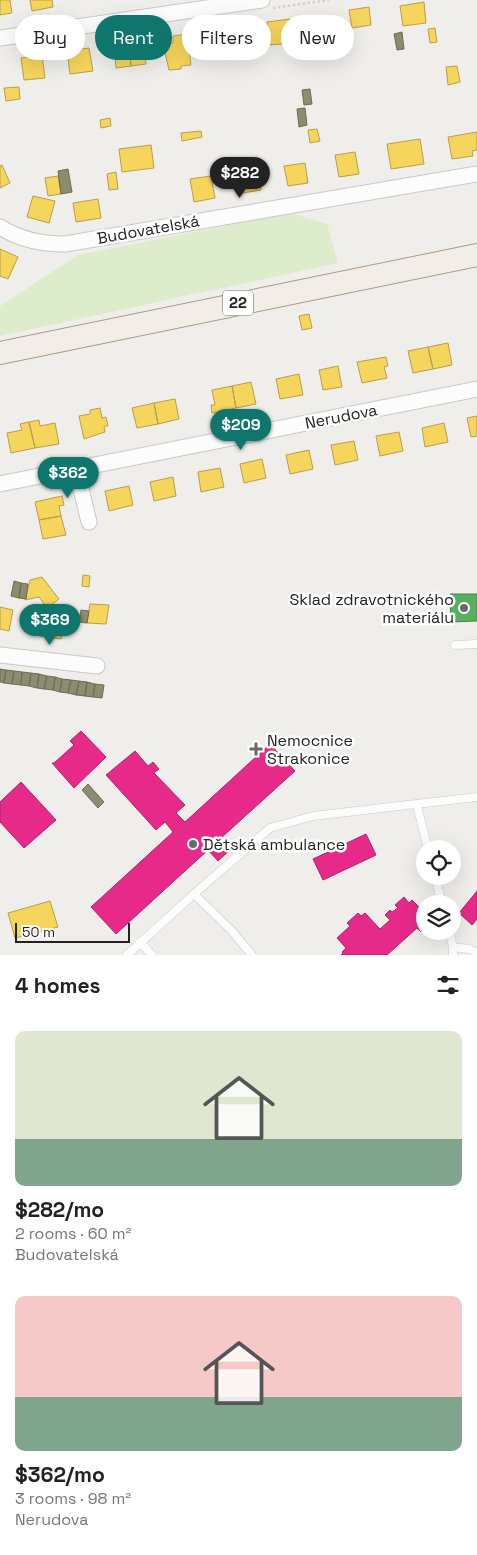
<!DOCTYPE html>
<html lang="en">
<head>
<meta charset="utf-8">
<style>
	body { margin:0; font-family:"Space Grotesk",sans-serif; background:#f2f2f2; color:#222; height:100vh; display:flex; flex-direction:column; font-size:19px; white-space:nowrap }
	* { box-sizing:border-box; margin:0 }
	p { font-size:16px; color:#767676 }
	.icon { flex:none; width:28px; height:28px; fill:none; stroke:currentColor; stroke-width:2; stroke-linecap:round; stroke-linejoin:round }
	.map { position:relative; height:955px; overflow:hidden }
	.sheet { display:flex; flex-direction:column; background:#fff; flex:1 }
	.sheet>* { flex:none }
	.top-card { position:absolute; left:15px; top:15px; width:448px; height:45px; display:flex; gap:10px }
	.buttons { position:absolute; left:416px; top:840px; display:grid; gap:10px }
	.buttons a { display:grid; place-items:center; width:45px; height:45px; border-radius:50%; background:#fff; box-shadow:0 5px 20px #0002; font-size:25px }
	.scale { position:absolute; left:15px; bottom:12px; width:115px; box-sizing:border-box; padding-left:5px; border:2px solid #222; border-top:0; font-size:14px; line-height:18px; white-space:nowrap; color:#222; -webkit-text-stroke:4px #fff; paint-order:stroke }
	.price { position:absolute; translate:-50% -42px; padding:0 11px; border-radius:18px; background:#0f766e; color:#fff; font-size:16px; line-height:32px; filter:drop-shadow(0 1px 2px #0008) }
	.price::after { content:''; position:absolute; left:50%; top:30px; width:15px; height:11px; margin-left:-8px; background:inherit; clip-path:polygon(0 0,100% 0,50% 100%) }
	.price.on { background:#222; color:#fff }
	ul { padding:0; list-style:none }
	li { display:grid; align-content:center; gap:10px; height:265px; padding:0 15px }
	li span { display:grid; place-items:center; height:155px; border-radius:10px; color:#555 }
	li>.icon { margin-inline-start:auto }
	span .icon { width:90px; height:90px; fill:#fffc; stroke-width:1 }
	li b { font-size:21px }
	h2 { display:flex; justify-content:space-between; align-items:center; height:60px; padding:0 15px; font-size:21px }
	.pill { padding:0 18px; border-radius:22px; background:#fff; box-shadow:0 5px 20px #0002; font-size:18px; line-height:45px }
	.pill.on { background:#0f766e; color:#fff }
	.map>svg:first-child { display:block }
</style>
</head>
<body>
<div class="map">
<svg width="477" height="955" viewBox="0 0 477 955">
	<rect width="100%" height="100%" fill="#f0eeeb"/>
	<path fill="#ddeccb" d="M290,213L327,224L338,263L0,336V306L78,255Z"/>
	<path fill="#f6d55c" stroke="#b69f4b" d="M0,0H10L12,13L0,15Z
		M30,0H52L53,7L32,11Z
		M424,2L426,23L403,26L400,6Z
		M369,7L371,25L352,28L349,10Z
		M290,19L293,43L270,45L267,22Z
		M231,27L235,50L218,53L215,30Z
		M435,28L437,42L430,43L428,29Z
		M187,34L191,65L181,66V69L169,70L163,44L173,43V36Z
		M143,40L146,64L131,66L129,44L137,43L136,41Z
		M120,43V45L129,44L131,66L116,68L114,44Z
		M89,48L93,71L70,74L67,51Z
		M42,55L45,78L24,80L21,58Z
		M457,66L460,82L448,85L446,67Z
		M19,87L20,99L6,101L4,88Z
		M110,118L111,126L101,128L100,120Z
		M317,129L320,141L310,143L308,130Z
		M201,131L202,137L182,141L181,133Z
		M477,132V150L472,151L473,156L452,159L448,137Z
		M420,139L424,164L391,169L387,144Z
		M151,145L154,168L122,172L119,149Z
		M355,152L359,174L339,177L335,155Z
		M305,163L308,183L288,186L284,166Z
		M2,165L10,183L0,188V166Z
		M257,169L261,190L237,194L233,172Z
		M116,172L118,189L109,190L107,174Z
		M58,176L61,194L48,196L45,178Z
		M211,176L215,198L194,202L190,179Z
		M33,196L55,201L49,223L27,217Z
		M98,199L101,218L76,222L73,203Z
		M0,249L18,257L8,279L0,276Z
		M309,314L312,328L302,330L299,316Z
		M448,343L452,365L433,369L428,347Z
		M428,347L433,369L413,373L408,351Z
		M386,357L388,366L384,367L387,378L362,383L357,362Z
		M338,366L342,387L323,390L319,370Z
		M299,374L303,395L280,399L276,379Z
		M251,382L256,404L236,408L232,386Z
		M232,386L236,408L212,413L211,405H215L212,390Z
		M175,399L179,419L158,424L154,403Z
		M154,403L158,424L137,428L132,408Z
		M100,408L102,418L106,417L108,426H104L105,432L84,439L79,416L90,414V410Z
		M477,416V436L471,437L467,418Z
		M39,420L40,426L55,423L59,444L35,448L29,422Z
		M29,422L35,448L11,453L7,433L22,430L20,424Z
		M444,423L448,442L425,447L422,428Z
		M399,432L403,451L380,456L376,436Z
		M354,441L358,460L335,465L331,445Z
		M309,450L313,469L290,474L286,455Z
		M262,459L266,478L244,483L240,464Z
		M220,468L224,487L201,492L198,472Z
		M173,477L176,496L154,501L150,482Z
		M129,486L133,505L109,511L105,491Z
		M62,496L64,505L59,506L61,516L39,520L35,502Z
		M61,516L66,535L43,539L39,520Z
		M83,575L90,576L89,587L82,586Z
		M42,577L59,599L47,608L39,597L25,600L30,580Z
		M90,604L109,605L106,624L87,623Z
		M0,607L13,610L9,631L0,629Z
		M42,621L64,624L61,639L39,636Z
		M50,901L58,927L15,938L8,913Z"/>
	<path fill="#e7298a" stroke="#ac276b" d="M81,731L106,757L74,788L52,763H54L74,745L70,741Z
		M270,744L295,771L221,838L231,849L218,861L208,850L116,934L91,907L173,832L165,822L156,830L106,775L135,751L148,766L153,762L159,769L154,773L185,805L176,813L185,822Z
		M21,782L56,820L24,848L0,822V802Z
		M366,834L376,855L323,880L313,859Z
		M477,891V919L472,925L459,913Z
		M404,897L409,903L412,900L425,913L423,919L425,921V928L421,932L417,928L387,955H341L343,953L342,952L346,948L337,938L350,926L347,923L358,913L361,916L365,913L380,929L390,920L385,915L390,910L392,912L398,908L395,905Z"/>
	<path fill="#5aae61" stroke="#49844e" d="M450,594H477V621L451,622Z"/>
	<path fill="#8c8c6e" stroke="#6c6c57" d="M402,32L404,49L397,50L394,34Z
		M310,89L312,104L304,105L302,90Z
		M305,108L307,125L299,127L297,109Z
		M68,169L72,192L61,194L58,171Z
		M14,581L21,583L19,598L11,596Z
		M21,583L28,584L26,599L19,598Z
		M81,610L89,611L87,623L79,622Z
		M0,669L6,670L4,683L0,682Z
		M6,670L14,671L12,684L4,683Z
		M14,671L22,672L21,685L12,684Z
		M22,672L31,673L29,686L21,685Z
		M31,673L39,674L37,688L29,686Z
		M39,674L47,676L44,689L37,688Z
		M47,676L55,677L53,690L44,689Z
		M55,677L62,679L60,692L53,690Z
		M62,679L71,680L68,693L60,692Z
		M71,680L79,681L76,695L68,693Z
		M79,681L87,682L85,696L76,695Z
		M87,682L95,684L93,697L85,696Z
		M95,684L104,685L102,698L93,697Z
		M88,784L104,802L98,808L82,790Z"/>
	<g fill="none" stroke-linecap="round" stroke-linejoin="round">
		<g stroke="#c9c8c7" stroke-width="9">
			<path id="lane" d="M455,645L477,644
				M417,805L428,849
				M435,876L442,904
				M194,894L231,930L252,955
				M449,931L453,947V955
				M140,942L152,955
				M453,947L469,949L477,953
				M127,955L194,894L270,828L313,816L477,797"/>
		</g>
		<g stroke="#c9c8c7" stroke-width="17">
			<path id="street" d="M0,38L262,0
				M0,227C20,240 42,244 65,244L477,174
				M76,469L89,522
				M0,484L477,389
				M0,655L97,666"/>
		</g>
		<g stroke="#a79c86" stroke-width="24">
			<path id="primary" d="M0,353L477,255"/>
		</g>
		<path stroke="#dccecd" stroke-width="2.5" stroke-dasharray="2.5 2.5" stroke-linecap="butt" d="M273,8L329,0"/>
		<use href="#lane" stroke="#fdfcfc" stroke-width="8"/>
		<use href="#street" stroke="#fdfcfc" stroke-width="15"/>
		<use href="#primary" stroke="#f3ede7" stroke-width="22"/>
	</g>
	<g fill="#6a6968" stroke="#fff" stroke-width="2">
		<circle cx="464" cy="608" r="5"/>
		<path d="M253.5 741.5h5v5h5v5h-5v5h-5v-5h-5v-5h5z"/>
		<circle cx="193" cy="844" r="5"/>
	</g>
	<g text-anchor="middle" stroke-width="5" stroke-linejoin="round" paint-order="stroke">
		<rect fill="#fff" stroke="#646464" stroke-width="1" x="223" y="290.5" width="30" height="25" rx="4"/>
		<g font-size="15" font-weight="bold" fill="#222">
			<text x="238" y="308">22</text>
		</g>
		<g font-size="16" fill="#222" stroke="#fff">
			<text transform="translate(148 229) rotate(-10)" y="6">Budovatelská</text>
			<text transform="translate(341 416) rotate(-11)" y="6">Nerudova</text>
		</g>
		<g font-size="16" fill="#222" stroke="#fff" text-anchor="start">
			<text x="454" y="605" text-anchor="end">Sklad zdravotnického<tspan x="454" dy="18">materiálu</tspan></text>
			<text x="267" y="746">Nemocnice<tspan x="267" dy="18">Strakonice</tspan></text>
			<text x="203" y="850">Dětská ambulance</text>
		</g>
	</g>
</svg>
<div class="buttons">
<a><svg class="icon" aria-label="locate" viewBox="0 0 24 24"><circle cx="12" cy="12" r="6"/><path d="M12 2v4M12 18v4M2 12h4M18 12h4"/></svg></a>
<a><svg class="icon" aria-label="layers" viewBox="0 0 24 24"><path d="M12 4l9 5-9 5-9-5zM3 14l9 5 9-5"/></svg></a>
</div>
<div class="scale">50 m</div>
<b class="price on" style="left:240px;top:199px">$282</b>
<b class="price" style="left:241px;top:451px">$209</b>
<b class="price" style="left:68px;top:499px">$362</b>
<b class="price" style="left:50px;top:646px">$369</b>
<div class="top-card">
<a class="pill">Buy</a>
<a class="pill on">Rent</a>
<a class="pill">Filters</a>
<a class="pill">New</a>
</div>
</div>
<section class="sheet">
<h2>4 homes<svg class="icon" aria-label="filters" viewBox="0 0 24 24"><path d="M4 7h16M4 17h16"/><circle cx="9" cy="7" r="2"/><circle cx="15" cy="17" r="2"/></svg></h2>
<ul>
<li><span style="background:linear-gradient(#dfe7d0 70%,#7fa58c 0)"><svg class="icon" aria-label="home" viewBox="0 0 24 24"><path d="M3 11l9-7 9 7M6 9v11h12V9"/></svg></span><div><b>$282/mo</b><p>2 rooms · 60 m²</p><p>Budovatelská</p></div></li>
<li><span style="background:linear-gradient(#f6c9c9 65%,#7fa58c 0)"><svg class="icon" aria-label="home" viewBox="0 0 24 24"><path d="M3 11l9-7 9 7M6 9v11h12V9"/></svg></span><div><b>$362/mo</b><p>3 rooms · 98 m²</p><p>Nerudova</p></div></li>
</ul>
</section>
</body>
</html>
